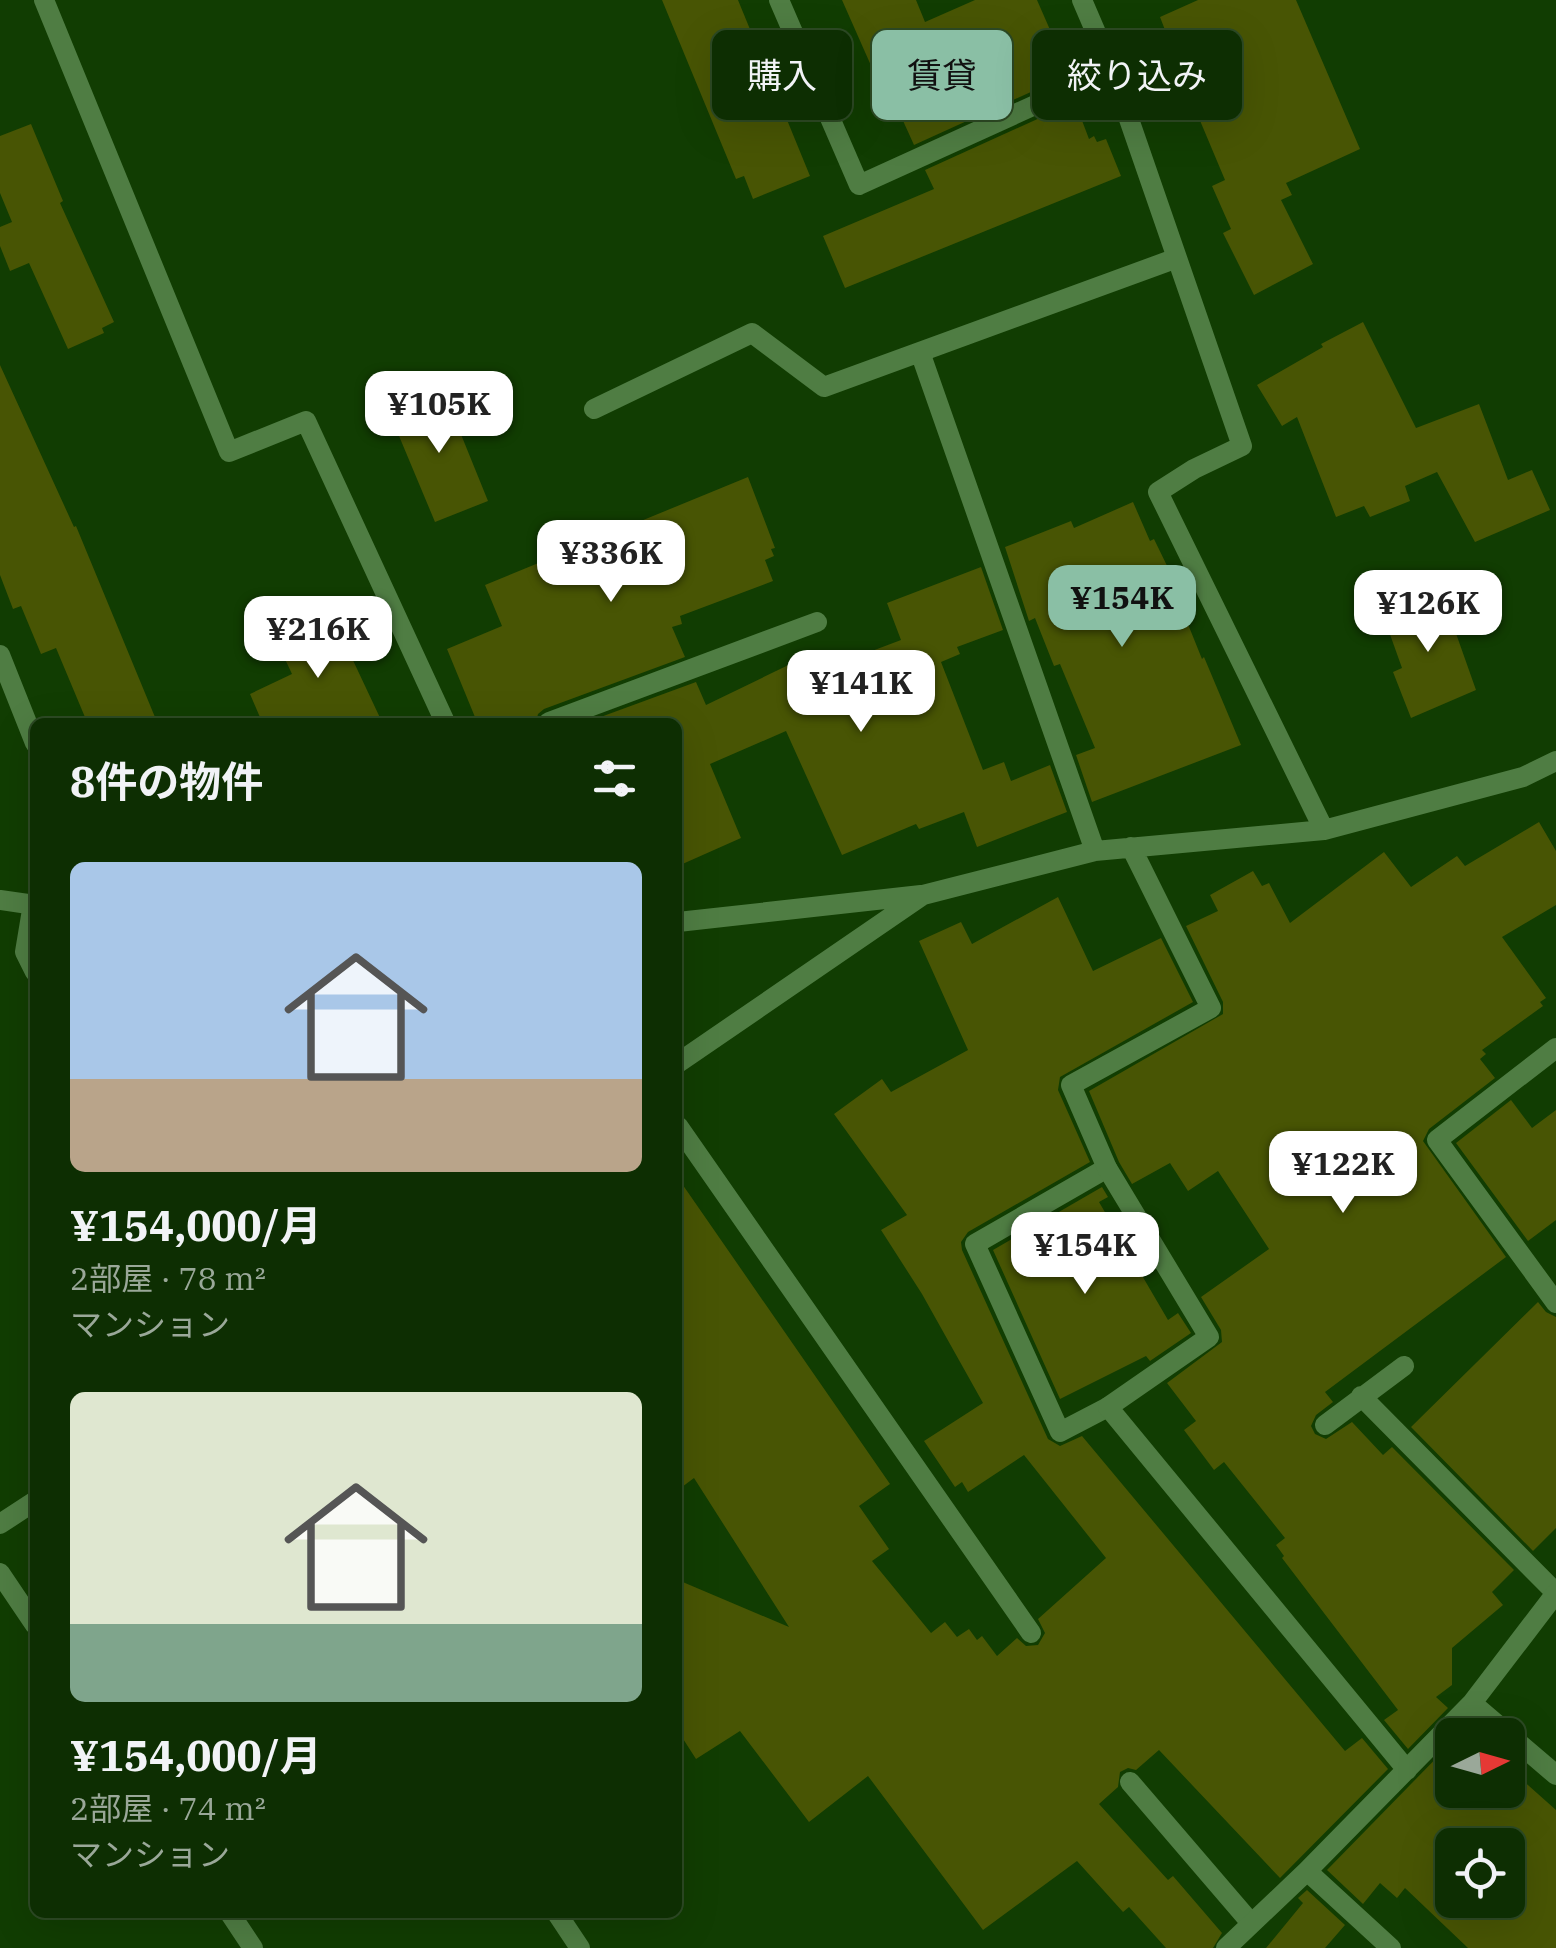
<!DOCTYPE html>
<html lang="ja">
<head>
<meta charset="utf-8">
<style>
	body { margin:0; font-family:"IBM Plex Serif","Noto Sans JP",serif; background:#16360c; color:#f1f3f6; height:100vh; display:flex; flex-direction:column; font-size:38px; white-space:nowrap }
	* { box-sizing:border-box; margin:0 }
	p { font-size:32px; color:#9aa899 }
	.icon { flex:none; width:55px; height:55px; fill:none; stroke:currentColor; stroke-width:2; stroke-linecap:round; stroke-linejoin:round }
	.map { position:relative; flex:1; overflow:hidden }
	.panel { position:absolute; left:30px; top:718px; width:652px; height:1200px; display:flex; flex-direction:column; background:#0d2e02; border-radius:15px; box-shadow:0 10px 40px #0002,0 0 0 2px #2d4a24 }
	.panel>* { flex:none }
	.guide { position:absolute; left:712px; top:30px; width:692px; height:90px; display:flex; gap:20px }
	.needle { width:65px; rotate:85deg }
	.controls { position:absolute; left:1435px; top:1718px; display:grid; gap:20px }
	.controls a { display:grid; place-items:center; width:90px; height:90px; border-radius:15px; background:#0d2e02; box-shadow:0 10px 40px #0002,0 0 0 2px #2d4a24; font-size:50px }
	.price { position:absolute; translate:-50% -85px; padding:0 22px; border-radius:20px; background:#fff; color:#222; font-size:32px; line-height:65px; filter:drop-shadow(0 2px 5px #0008) }
	.price::after { content:''; position:absolute; left:50%; top:60px; width:30px; height:22px; margin-left:-15px; background:inherit; clip-path:polygon(0 0,100% 0,50% 100%) }
	.price.current { background:#8abfa5; color:#111 }
	ul { padding:0; list-style:none }
	li { display:grid; align-content:center; gap:20px; height:530px; padding:0 40px }
	li span { display:grid; place-items:center; height:310px; border-radius:15px; color:#555 }
	li>.icon { margin-inline-start:auto }
	span .icon { width:180px; height:180px; fill:#fffc; stroke-width:1 }
	li b { font-size:42px }
	h2 { display:flex; justify-content:space-between; align-items:center; height:120px; padding:0 40px; font-size:42px }
	.chip { padding:0 35px; border-radius:15px; background:#0d2e02; box-shadow:0 10px 40px #0002,0 0 0 2px #2d4a24; font-size:35px; line-height:90px }
	.chip.current { background:#8abfa5; color:#111 }
	.map>svg:first-child { display:block }
</style>
</head>
<body>
<div class="map">
<svg width="1556" height="1948" viewBox="0 0 1556 1948">
	<rect width="100%" height="100%" fill="#113d02"/>
	<path fill="#485504" fill-rule="evenodd" d="M662,0H738L810,176L753,199L744,176L736,179Z
		M842,0H916L925,22L975,0H1037L1058,48L1053,50L1064,77L914,145L890,92L884,95Z
		M1198,0H1296L1360,149L1286,183L1292,195L1281,200L1313,264L1254,295L1223,233L1231,229L1212,186L1225,180L1180,73L1172,76L1155,34L1165,30L1160,17Z
		M1075,102L1089,139L1094,136L1097,142L1106,139L1121,176L845,288L823,236L934,189L925,170Z
		M31,124L63,201L60,203L114,322L102,328L104,333L68,349L29,263L10,271L0,246V227L12,222L0,193V136Z
		M1363,322L1416,428L1479,404L1508,480L1532,470L1550,510L1475,542L1437,472L1405,486L1410,501L1370,517L1364,506L1336,517L1297,417L1282,426L1257,385L1323,347L1321,344Z
		M0,365L74,527L76,526L157,722H87L56,648L41,654L21,606L13,609L0,575Z
		M443,390L488,501L435,522L389,412Z
		M748,477L775,548L771,549L774,556L765,560L773,581L680,616L682,624L672,627L685,657L544,709L538,714L536,722H477L447,649L502,626L485,585Z
		M1133,502L1150,541L1154,539L1172,576L1169,577L1202,659L1204,657L1241,745L1092,802L1076,755L1095,748L1060,664L1054,666L1035,618L1029,621L1005,547L1071,521L1074,528Z
		M981,567L1003,630L957,647L960,654L941,662L983,770L1004,762L1011,781L1050,765L1067,812L977,847L964,812L919,829L916,824L842,855L786,731L710,764L741,838L678,866V722H587L696,682L706,705L803,658L811,674L901,640L887,603Z
		M1441,591L1476,690L1411,718L1393,672L1402,668L1382,612Z
		M338,614L355,652L350,654L382,722H262L250,694L292,674L277,642Z
		M1539,822L1556,851V905L1502,937L1546,998L1540,1002L1543,1006L1482,1050L1486,1054L1480,1059L1495,1078L1429,1129L1423,1141L1506,1257L1325,1392L1333,1402L1316,1415L1311,1426L1315,1434L1326,1439L1352,1422L1383,1455L1392,1447L1514,1570L1492,1592L1503,1605L1452,1648V1685L1436,1697L1448,1708L1408,1749L1384,1720L1398,1710L1282,1558L1284,1556L1276,1545L1285,1538L1224,1462L1214,1470L1184,1430L1196,1421L1167,1383L1222,1342L1221,1330L1201,1297L1269,1249L1218,1171L1188,1191L1170,1163L1132,1184L1119,1162L1089,1091L1223,1014V1002L1186,926L1218,911L1210,895L1253,871L1262,886L1269,883L1290,923L1384,852L1411,887L1457,856L1465,866Z
		M1058,897L1093,971L1161,938L1193,1002L1060,1077L1058,1090L1090,1162L968,1232L961,1242L962,1250L1048,1439L1060,1446L1082,1436L1345,1751L1362,1738L1388,1769L1280,1878L1159,1750L1136,1770L1128,1768L1120,1772L1118,1787L1099,1804L1168,1880L1173,1876L1222,1933L1213,1948H1166L1129,1907L1123,1912L1077,1861L983,1930L868,1776L809,1822L740,1731L696,1759L678,1731V1580L789,1627L694,1478L678,1490V1178L890,1484L859,1506L889,1549L872,1561L931,1633L945,1622L957,1637L969,1629L977,1640L982,1636L997,1656L1017,1638L1026,1646L1038,1645L1045,1633L1038,1619L1106,1558L1024,1455L968,1492L962,1482L955,1487L924,1441L983,1403L922,1294L881,1230L907,1215L834,1114L882,1079L891,1092L968,1050L919,941L961,922L972,944Z
		M1511,1100L1532,1128L1556,1110V1220L1528,1241L1456,1143Z
		M1102,1187L1108,1197L1099,1202L1168,1320L1178,1313L1191,1333L1150,1361L1146,1356L1060,1399L993,1250Z
		M1538,1302L1546,1312L1556,1317V1528L1533,1551L1411,1427Z
		M1452,1742V1790H1508V1762L1512,1767L1510,1769L1556,1810V1948H1468L1405,1888L1397,1898L1380,1883L1363,1904L1327,1870ZM1452,1845H1508V1900H1452Z
		M1307,1890L1345,1925L1325,1948H1266L1303,1903L1298,1898Z"/>
	<g fill="none" stroke-linecap="round" stroke-linejoin="round">
		<path stroke="#4f7d43" stroke-width="20" d="M0,655L35,743
			M549,722L817,622
			M33,904L25,952L35,972
			M1556,1048L1437,1140L1556,1303
			M1107,1168L975,1244L1060,1432L1108,1407
			M1361,1396L1556,1593
			M1325,1425L1404,1366
			M0,1573L35,1625
			M1130,1782L1251,1923
			M229,1912L253,1948"/>
		<path stroke="#4f7d43" stroke-width="20" d="M44,0L229,452L306,421L445,722
			M779,0L859,185L1112,70
			M1082,0L1112,70L1242,446L1194,469L1158,492L1324,830
			M920,352L1095,851
			M594,409L752,333L824,387L1177,258
			M1131,847L1211,1008L1071,1085L1107,1168L1209,1337L1108,1407L1407,1770
			M0,900L35,905
			M678,922L921,895
			M678,1063L923,895L1095,851L1324,830L1523,777L1556,761
			M678,1126L1031,1633
			M0,1524L35,1501
			M1472,1703L1556,1775
			M1307,1871L1391,1948
			M556,1912L580,1948
			M1226,1948L1307,1871L1472,1703L1556,1593"/>
	</g>
</svg>
<div class="controls">
<a><svg class="needle" viewBox="-14 -14 28 28"><path d="M0-13l5 13h-10z" fill="#e53935"/><path d="M0 13l5-13h-10z" fill="#9aa899"/></svg></a>
<a><svg class="icon" aria-label="locate" viewBox="0 0 24 24"><circle cx="12" cy="12" r="6"/><path d="M12 2v4M12 18v4M2 12h4M18 12h4"/></svg></a>
</div>
<b class="price" style="left:439px;top:456px">¥105K</b>
<b class="price" style="left:611px;top:605px">¥336K</b>
<b class="price current" style="left:1122px;top:650px">¥154K</b>
<b class="price" style="left:1428px;top:655px">¥126K</b>
<b class="price" style="left:318px;top:681px">¥216K</b>
<b class="price" style="left:861px;top:735px">¥141K</b>
<b class="price" style="left:1343px;top:1216px">¥122K</b>
<b class="price" style="left:1085px;top:1297px">¥154K</b>
<div class="guide">
<a class="chip">購入</a>
<a class="chip current">賃貸</a>
<a class="chip">絞り込み</a>
</div>
<section class="panel">
<h2>8件の物件<svg class="icon" aria-label="filters" viewBox="0 0 24 24"><path d="M4 7h16M4 17h16"/><circle cx="9" cy="7" r="2"/><circle cx="15" cy="17" r="2"/></svg></h2>
<ul>
<li><span style="background:linear-gradient(#a9c7e8 70%,#b9a48a 0)"><svg class="icon" aria-label="home" viewBox="0 0 24 24"><path d="M3 11l9-7 9 7M6 9v11h12V9"/></svg></span><div><b>¥154,000/月</b><p>2部屋 · 78 m²</p><p>マンション</p></div></li>
<li><span style="background:linear-gradient(#dfe7d0 75%,#7fa58c 0)"><svg class="icon" aria-label="home" viewBox="0 0 24 24"><path d="M3 11l9-7 9 7M6 9v11h12V9"/></svg></span><div><b>¥154,000/月</b><p>2部屋 · 74 m²</p><p>マンション</p></div></li>
</ul>
</section>
</div>
</body>
</html>
